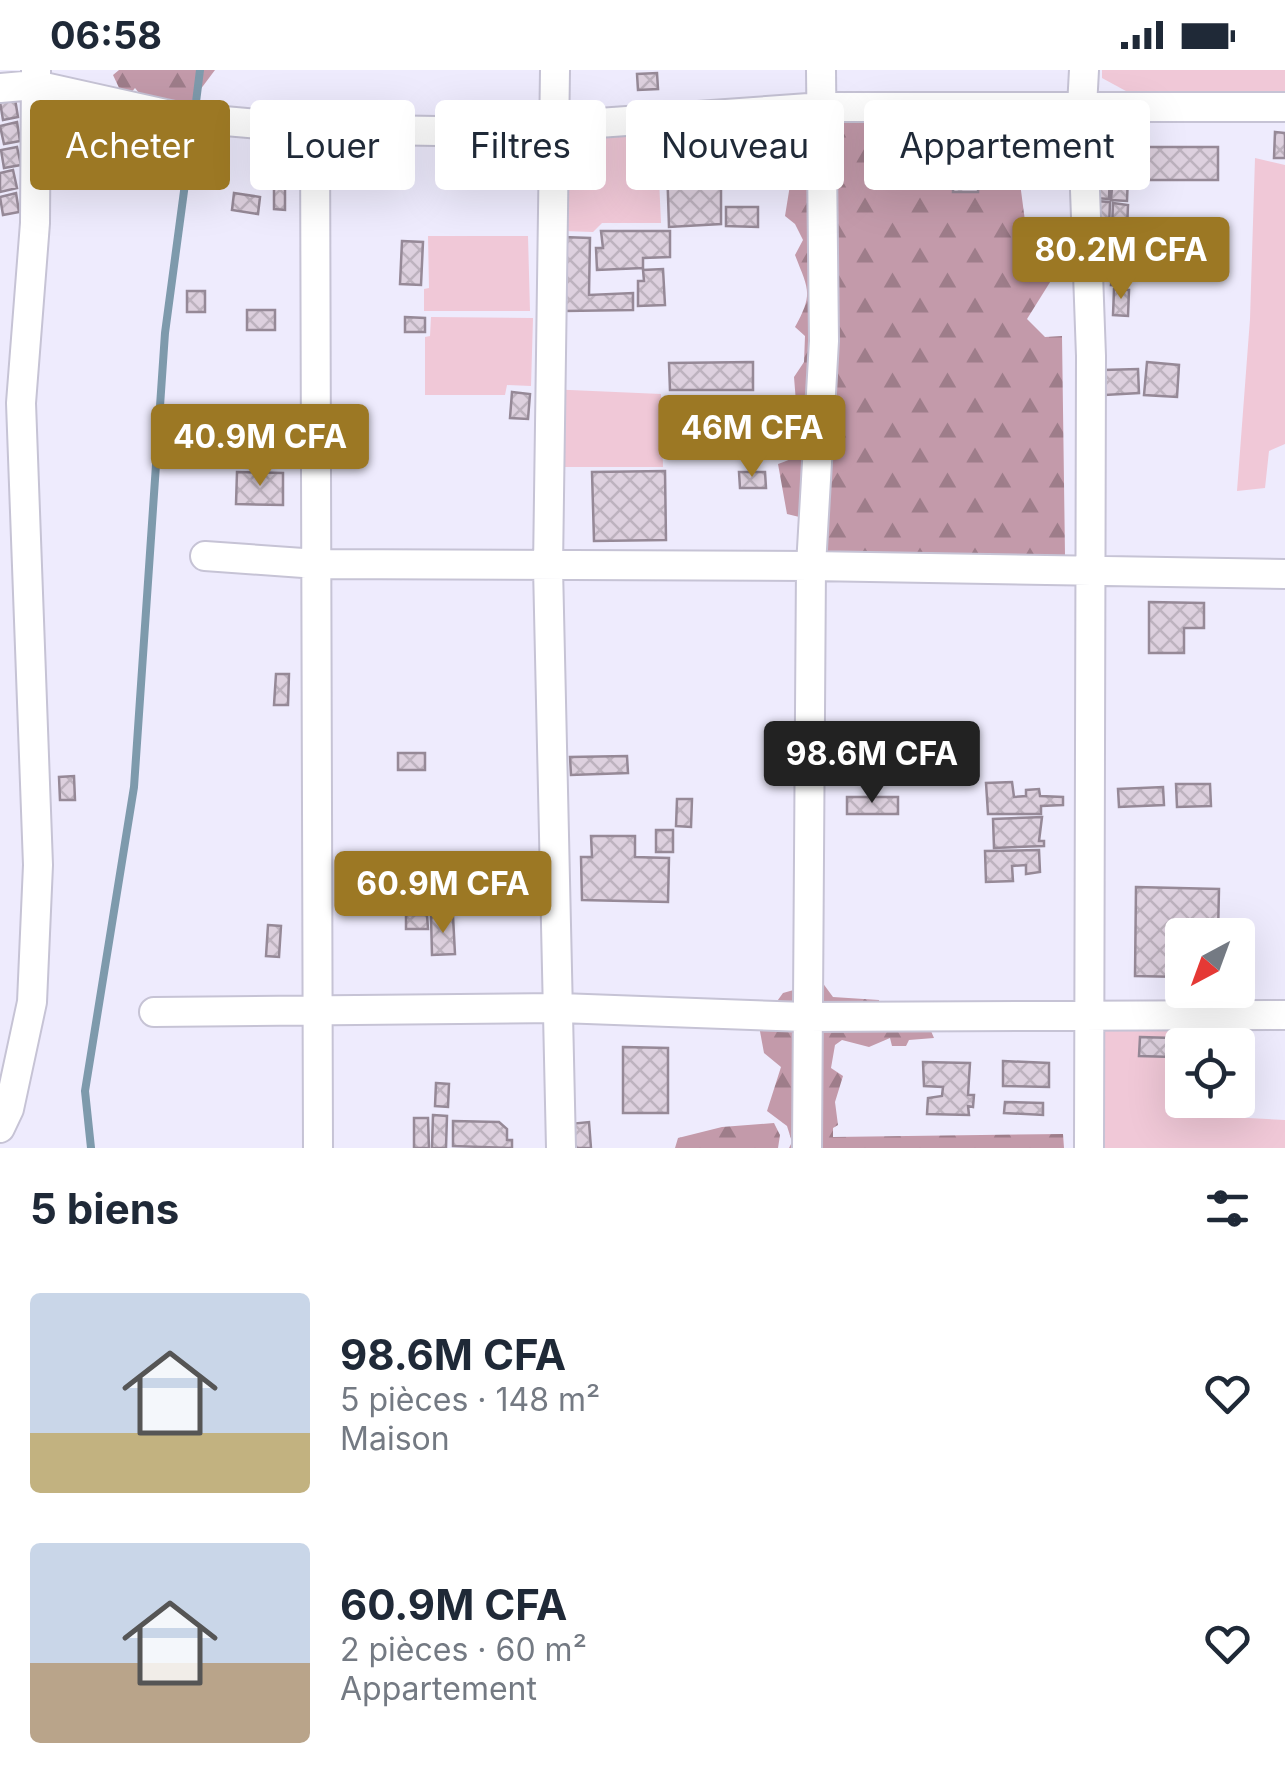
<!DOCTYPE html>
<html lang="fr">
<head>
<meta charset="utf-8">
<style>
	body { margin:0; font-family:Inter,sans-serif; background:#f6f6f7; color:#1f2937; height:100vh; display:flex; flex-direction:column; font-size:38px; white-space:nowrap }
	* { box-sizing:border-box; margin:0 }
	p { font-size:32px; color:#747a83 }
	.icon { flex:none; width:55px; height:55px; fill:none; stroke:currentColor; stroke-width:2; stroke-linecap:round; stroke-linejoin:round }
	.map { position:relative; height:1078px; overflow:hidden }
	.side { display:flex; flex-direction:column; background:#fff; flex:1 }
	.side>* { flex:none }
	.hud { position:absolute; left:30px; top:30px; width:1225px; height:90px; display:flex; gap:20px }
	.needle { width:65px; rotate:221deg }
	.buttons { position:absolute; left:1165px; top:848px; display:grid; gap:20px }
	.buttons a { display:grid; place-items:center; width:90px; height:90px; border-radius:10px; background:#fff; box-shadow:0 10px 40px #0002; font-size:50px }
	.price { position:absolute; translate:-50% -85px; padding:0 22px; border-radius:10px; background:#9c7824; color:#fff; font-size:32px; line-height:65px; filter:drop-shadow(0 2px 5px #0008) }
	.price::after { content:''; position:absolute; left:50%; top:60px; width:30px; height:22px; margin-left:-15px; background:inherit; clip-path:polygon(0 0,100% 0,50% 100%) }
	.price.on { background:#222; color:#fff }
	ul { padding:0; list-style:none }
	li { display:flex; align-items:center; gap:30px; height:250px; padding:0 30px }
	li span { display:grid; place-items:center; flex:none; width:280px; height:200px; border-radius:10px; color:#555 }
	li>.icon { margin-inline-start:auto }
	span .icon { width:120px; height:120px; fill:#fffc; stroke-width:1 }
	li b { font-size:42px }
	h2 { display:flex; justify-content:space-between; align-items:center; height:120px; padding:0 30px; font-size:42px }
	.pill { padding:0 35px; border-radius:10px; background:#fff; box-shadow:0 10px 40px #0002; font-size:35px; line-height:90px }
	.pill.on { background:#9c7824; color:#fff }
	.status { display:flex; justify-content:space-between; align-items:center; height:70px; padding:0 50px; background:#fff; direction:ltr }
	.status svg { height:28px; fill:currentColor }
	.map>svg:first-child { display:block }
</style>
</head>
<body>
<div class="status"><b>06:58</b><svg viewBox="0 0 49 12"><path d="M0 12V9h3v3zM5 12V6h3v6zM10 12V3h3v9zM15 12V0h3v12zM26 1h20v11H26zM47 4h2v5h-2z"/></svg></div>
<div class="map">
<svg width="1285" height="1078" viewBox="0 0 1285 1078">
	<defs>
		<pattern id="forest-firs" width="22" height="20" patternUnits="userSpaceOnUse" patternTransform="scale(2.5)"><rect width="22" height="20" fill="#c39aaa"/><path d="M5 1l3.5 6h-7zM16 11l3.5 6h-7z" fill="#9e7d8a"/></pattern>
		<pattern id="building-cross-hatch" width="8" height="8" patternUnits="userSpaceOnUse" patternTransform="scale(2.5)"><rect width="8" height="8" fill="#ddd0de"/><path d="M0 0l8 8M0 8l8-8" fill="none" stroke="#bdb2be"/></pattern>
	</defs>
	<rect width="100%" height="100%" fill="#eeebfd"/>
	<path fill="#f0c8d7" d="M1102,0H1285V43L1170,45L1102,8Z
		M650,55L651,83L658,87L661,153H602L593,162L563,161L559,68Z
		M1255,88L1285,95V374L1269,381L1265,418L1237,421L1250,249Z
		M428,166H528L530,241H424V219L429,218Z
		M431,247L533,248L531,316L507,315L505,325H425V267L430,266Z
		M547,319L661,324L663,397H563Z
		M1105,957L1223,963L1224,975H1182V1030H1228L1230,1047L1285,1050V1078H1104Z"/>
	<path fill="url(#forest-firs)" d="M119,0H215L185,40L136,28L139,23L135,18L129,25L121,22L113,5Z
		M978,46L985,62L1006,70L1020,113L1025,151L1052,209L1027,249L1045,267L1062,266L1065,485L824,486V453L787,444L778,394C814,382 811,371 816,337L797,345L794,307L804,292L805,266L795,257C814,223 808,219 795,185L803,170L795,154L785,146L790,115L801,111L798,83L803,79L797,72L785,77L778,63L780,48Z
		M822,912L833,927L879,930L880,940L928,954L934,968L909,970L906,976H892L890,968L869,977L842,970L835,975L831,998L843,1006L835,1032L838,1055L833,1058V1067L1063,1064L1064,1078H789L792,1072L787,1056L767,1041L781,997L764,983L759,956L783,923Z
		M774,1053L780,1065L778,1078H675L678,1068L722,1057Z"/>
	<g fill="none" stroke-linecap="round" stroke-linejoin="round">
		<path stroke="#7e9aac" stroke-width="8" d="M195,40L200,0
			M91,1078L85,1021L134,717L165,263L193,54"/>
	</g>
	<path fill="url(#building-cross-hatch)" stroke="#968997" stroke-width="2.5" d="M657,3L658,19L638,20L637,4Z
		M15,29L18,47L3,50L0,32Z
		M17,52L20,71L4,74L0,56Z
		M1275,62L1285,63V88H1274Z
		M1095,74L1111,75L1110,101L1094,100Z
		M17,77L21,95L4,98L1,80Z
		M1114,77L1129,78L1127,103L1112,102Z
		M1130,77H1218V110H1130Z
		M289,82L291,106L260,108L258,84Z
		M700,93L701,101L721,102V154L669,157L667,95Z
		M954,95L979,96L978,122H953Z
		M13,100L17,118L0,122V103Z
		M1095,102L1110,103L1109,129L1094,128Z
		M1113,105L1128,106L1127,131L1111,130Z
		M274,114H285V140L274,139Z
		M16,123L19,142L3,145L0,127Z
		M234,123L260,127L258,144L232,140Z
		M1095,131L1110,132L1109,158L1093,157Z
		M1113,133L1128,135L1127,160L1112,159Z
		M726,137H758V157L726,156Z
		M601,161H670V187L643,188V198L597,200L596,178H603Z
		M1113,161L1128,162L1126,187H1111Z
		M563,167L590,168L589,225L633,223V240L565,241Z
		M402,171L423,172L421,215L400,214Z
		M1113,190L1128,191L1126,216L1111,215Z
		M663,199L665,235L638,236V211H644L643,200Z
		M1114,219L1129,220L1128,246L1113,245Z
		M187,221H205V242H187Z
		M247,240H275V260H247Z
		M405,247L425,248V262H405Z
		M753,292V320H670L669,293Z
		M1147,292L1179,295L1177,327L1144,325Z
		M1138,299L1139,323L1105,325L1103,300Z
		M512,322L530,324L528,349L510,348Z
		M665,401L666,470L594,471L592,402Z
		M237,402L283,403V435L236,434Z
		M739,402H765L766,418H740Z
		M1149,532L1204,533V558H1184V583H1149Z
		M276,604H289L288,635H274Z
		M398,683H425V700H398Z
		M627,686L628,703L571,705L570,687Z
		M74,706L75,730H60L59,707Z
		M1012,712L1014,727L1026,726V720L1039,719L1040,726L1063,727V735L1041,736V744H988L986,713Z
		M1176,714H1210L1211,736L1177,737Z
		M1163,717L1164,735L1119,737L1118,719Z
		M847,727H898V744H847Z
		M677,729H692L691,757L676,756Z
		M1042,747L1039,771H1044V776L994,778L993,749Z
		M656,760H673V782H656Z
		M591,766H635V787L669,788L668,832L582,830L581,787H592Z
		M1039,780L1040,802L1026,804V795L1012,796L1013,811L986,812L985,781Z
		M1136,817L1219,819L1218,865H1182V907L1135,906Z
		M408,820L440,821L439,842L408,841Z
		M406,845H427L428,859H406Z
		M453,846L455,884L432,885L431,847Z
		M268,855L281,856L279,887L266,886Z
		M1140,967L1173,968V987L1139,986Z
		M623,977L668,978V1043H623Z
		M1003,991L1049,993V1017L1003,1016Z
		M923,992L970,993L968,1025H974L973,1037L968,1036L969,1045L927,1044L928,1028L942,1026L943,1017L924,1016Z
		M436,1013L449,1014L448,1037L435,1036Z
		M1005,1032L1043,1033V1045L1004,1043Z
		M433,1045L447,1046L446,1078H432Z
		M414,1048H428L429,1078H414Z
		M453,1051L499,1052L507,1059V1070H512V1078L453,1076Z
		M589,1052L591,1078H572L569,1054Z"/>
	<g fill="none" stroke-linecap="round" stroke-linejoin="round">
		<g stroke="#c6c3d5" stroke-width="32">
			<path id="minor" d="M555,0L548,497L561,1078
				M1084,0L1082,37L1091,286L1089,1078
				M0,18L35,15L179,47L315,59L437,61L556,56L823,37H1285
				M315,59L318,1078
				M205,486L317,494L811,496L1285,504
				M154,942L560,938L806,947L1285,945
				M0,1058L9,1039L32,932L38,795L21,333L35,153L36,0
				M807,1078L811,496L824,271L821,0"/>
		</g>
		<use href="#minor" stroke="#fff" stroke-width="28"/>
	</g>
</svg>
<div class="buttons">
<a><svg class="needle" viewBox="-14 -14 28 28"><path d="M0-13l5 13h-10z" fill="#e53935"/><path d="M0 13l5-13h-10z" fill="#747a83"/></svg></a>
<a><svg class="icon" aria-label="locate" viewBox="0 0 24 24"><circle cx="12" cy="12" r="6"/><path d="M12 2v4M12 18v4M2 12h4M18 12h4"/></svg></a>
</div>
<b class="price" style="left:1121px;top:232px">80.2M CFA</b>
<b class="price" style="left:752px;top:410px">46M CFA</b>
<b class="price" style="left:260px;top:419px">40.9M CFA</b>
<b class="price on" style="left:872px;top:736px">98.6M CFA</b>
<b class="price" style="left:443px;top:866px">60.9M CFA</b>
<div class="hud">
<a class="pill on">Acheter</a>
<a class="pill">Louer</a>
<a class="pill">Filtres</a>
<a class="pill">Nouveau</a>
<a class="pill">Appartement</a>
</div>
</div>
<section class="side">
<h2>5 biens<svg class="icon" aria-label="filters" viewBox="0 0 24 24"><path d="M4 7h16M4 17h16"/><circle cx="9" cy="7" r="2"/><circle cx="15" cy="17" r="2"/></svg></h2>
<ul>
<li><span style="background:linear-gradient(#c9d6e8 70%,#c2b280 0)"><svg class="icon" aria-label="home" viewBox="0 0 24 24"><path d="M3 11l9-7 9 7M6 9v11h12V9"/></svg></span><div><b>98.6M CFA</b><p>5 pièces · 148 m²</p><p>Maison</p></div><svg class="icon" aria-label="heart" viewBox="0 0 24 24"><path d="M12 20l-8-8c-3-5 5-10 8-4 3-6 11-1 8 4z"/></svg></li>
<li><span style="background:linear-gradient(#c9d6e8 60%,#b9a48a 0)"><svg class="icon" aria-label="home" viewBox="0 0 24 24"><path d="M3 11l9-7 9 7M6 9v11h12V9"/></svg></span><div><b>60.9M CFA</b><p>2 pièces · 60 m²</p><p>Appartement</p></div><svg class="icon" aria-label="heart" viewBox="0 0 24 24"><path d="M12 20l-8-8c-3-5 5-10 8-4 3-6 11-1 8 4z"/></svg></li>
</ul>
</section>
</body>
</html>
